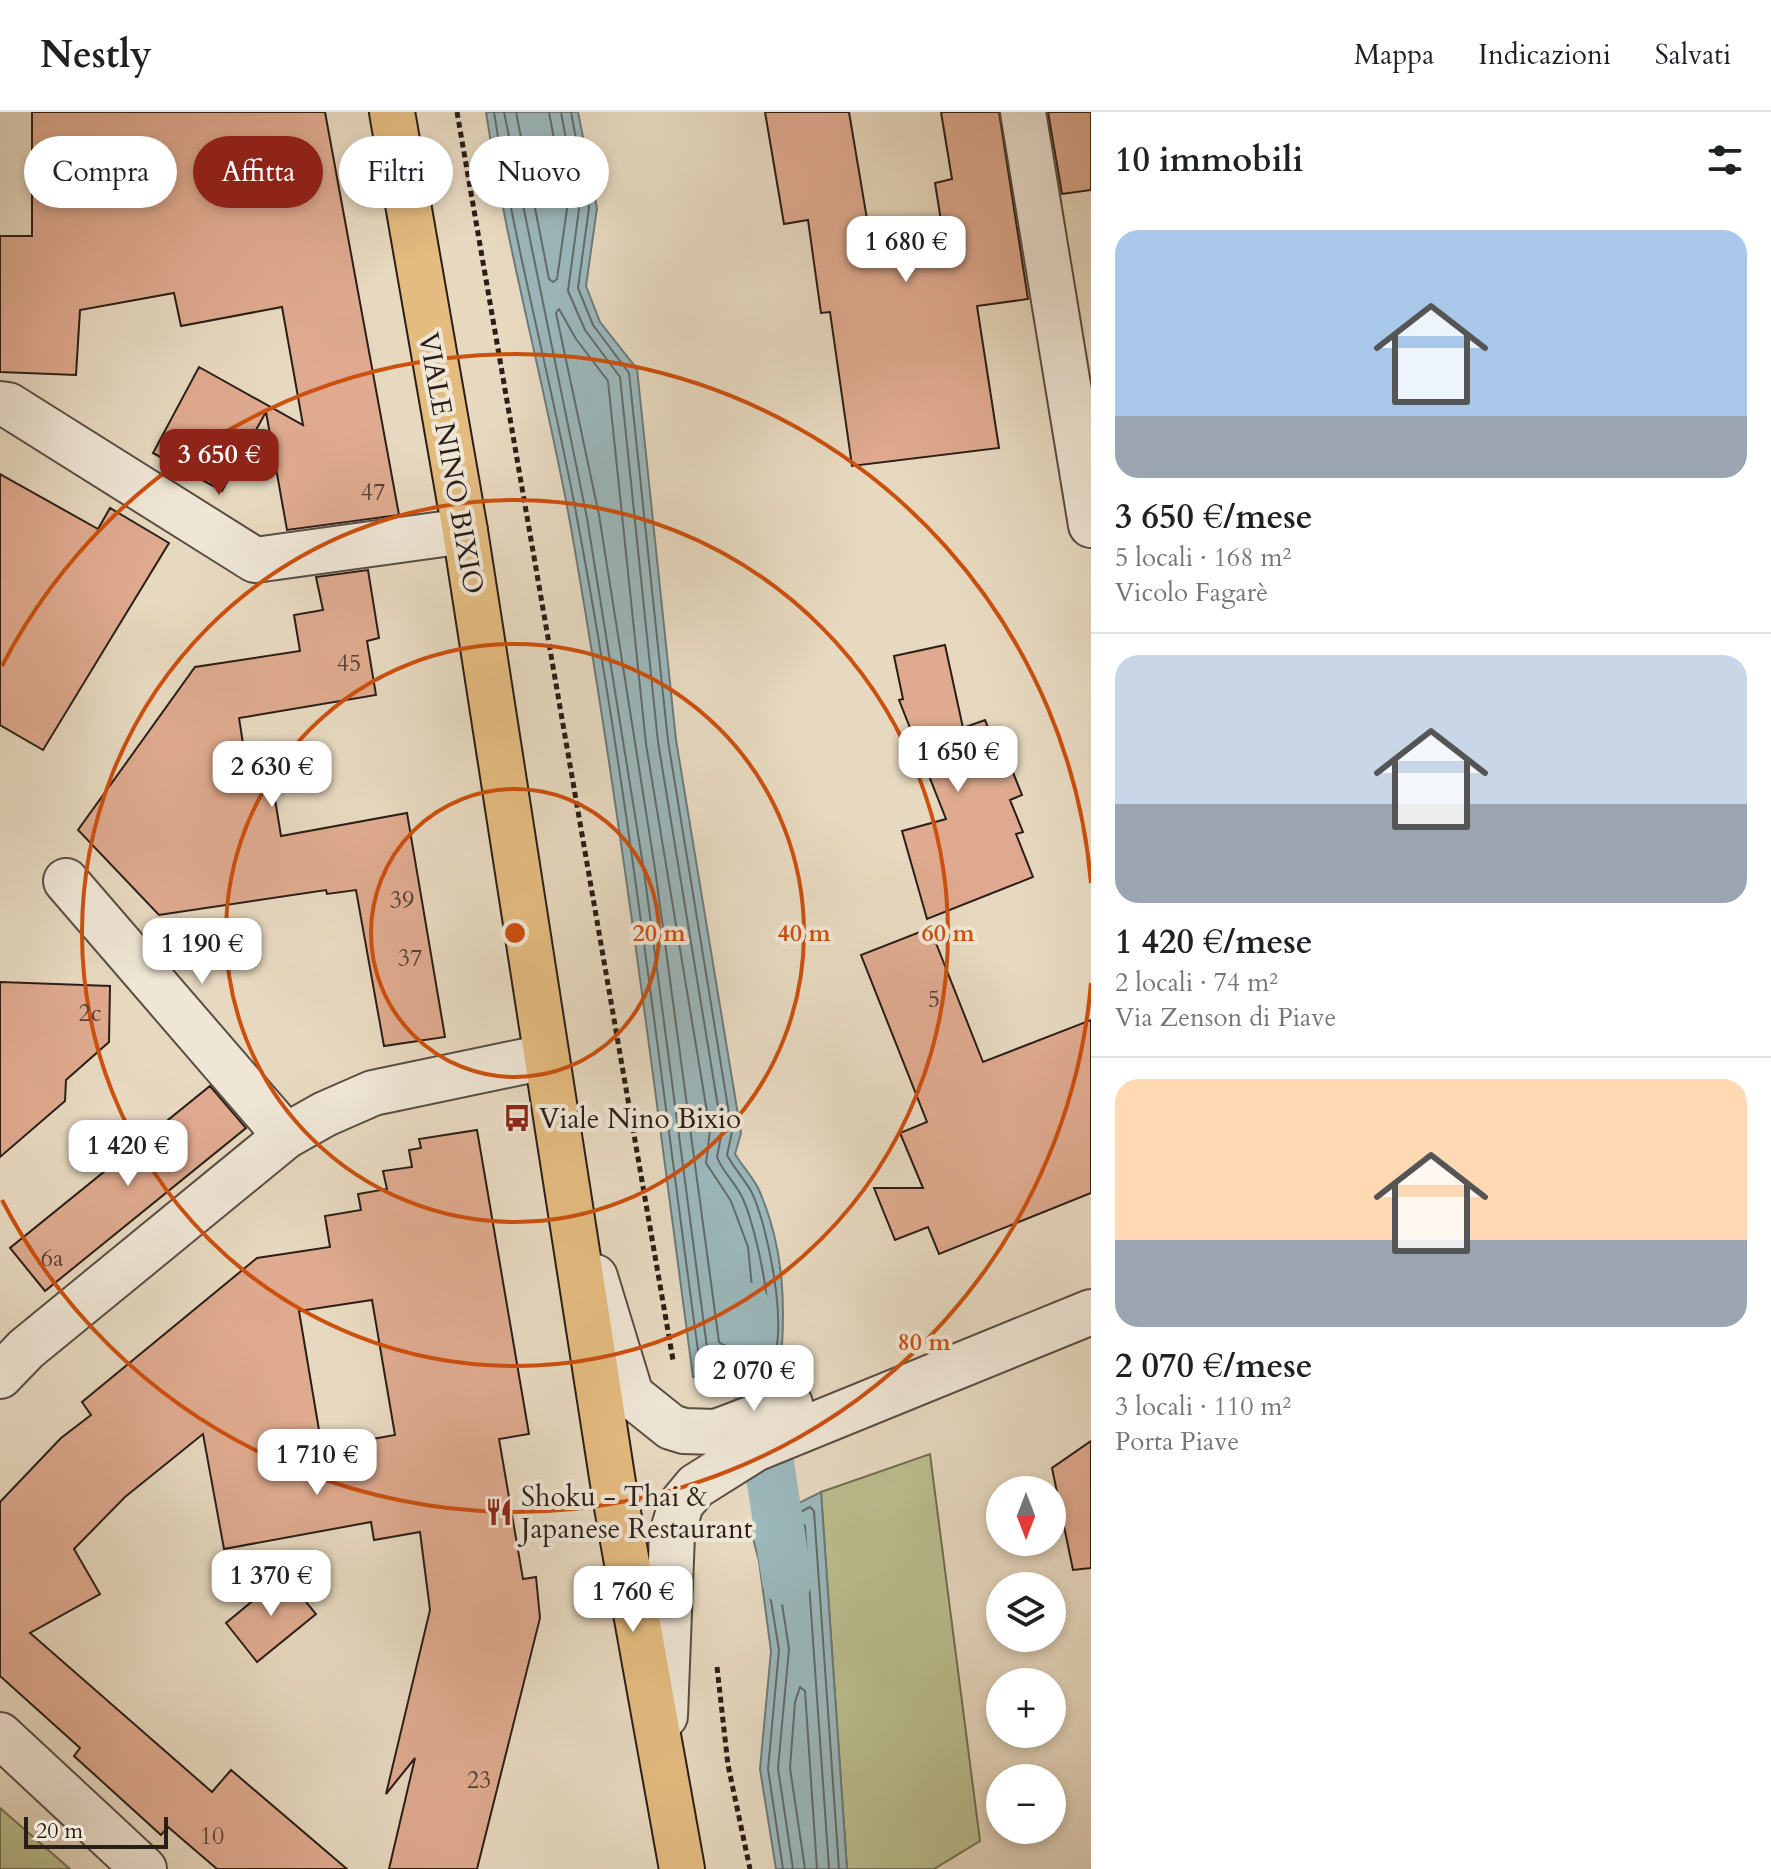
<!DOCTYPE html>
<html lang="it">
<head>
<meta charset="utf-8">
<style>
	body { margin:0; font-family:Cardo,serif; background:#f2f2f2; color:#202124; height:100vh; display:flex; flex-direction:column; font-size:30px; white-space:nowrap }
	* { box-sizing:border-box; margin:0 }
	p { font-size:26px; color:#757577 }
	.icon { flex:none; width:44px; height:44px; fill:none; stroke:currentColor; stroke-width:2; stroke-linecap:round; stroke-linejoin:round }
	.map { position:relative; flex:1; overflow:hidden }
	.drawer { display:flex; flex-direction:column; background:#fff; width:680px }
	.drawer>* { flex:none }
	.banner { position:absolute; left:24px; top:24px; width:760px; height:72px; display:flex; gap:16px }
	.needle { width:52px; rotate:180deg }
	.controls { position:absolute; left:986px; top:1364px; display:grid; gap:16px }
	.controls a { display:grid; place-items:center; width:80px; height:80px; border-radius:50%; background:#fff; box-shadow:0 4px 12px #0003; font-size:40px }
	.scale { position:absolute; left:24px; bottom:20px; width:144px; box-sizing:border-box; padding-left:8px; border:4px solid #2a1e18; border-top:0; font-size:22px; line-height:28px; white-space:nowrap; color:#2a1e18; -webkit-text-stroke:6px #efe6d6; paint-order:stroke }
	.price { position:absolute; translate:-50% -68px; padding:0 18px; border-radius:16px; background:#fff; color:#222; font-size:26px; line-height:52px; filter:drop-shadow(0 2px 4px #0008) }
	.price::after { content:''; position:absolute; left:50%; top:48px; width:24px; height:18px; margin-left:-12px; background:inherit; clip-path:polygon(0 0,100% 0,50% 100%) }
	.price.current { background:#8f2418; color:#fff }
	ul { padding:0; list-style:none }
	li { display:grid; align-content:center; gap:16px; height:424px; padding:0 24px }
	li+li { border-top:2px solid #e0e0e0 }
	li span { display:grid; place-items:center; height:248px; border-radius:24px; color:#555 }
	li>.icon { margin-inline-start:auto }
	span .icon { width:144px; height:144px; fill:#fffc; stroke-width:1 }
	li b { font-size:34px }
	h2 { display:flex; justify-content:space-between; align-items:center; height:96px; padding:0 24px; font-size:34px }
	.chip { padding:0 28px; border-radius:36px; background:#fff; box-shadow:0 4px 12px #0003; font-size:28px; line-height:72px }
	.chip.current { background:#8f2418; color:#fff }
	header { display:flex; align-items:center; gap:48px; box-sizing:border-box; height:112px; padding:0 40px; background:#fff; border-bottom:2px solid #e0e0e0 }
	header strong { font-size:38px }
	nav { display:flex; gap:44px; margin-inline-start:auto; font-size:28px }
	main { display:flex; flex:1; min-height:0 }
	.map>svg:first-child { display:block }
</style>
</head>
<body>
<header>
<strong>Nestly</strong>
<nav><a>Mappa</a><a>Indicazioni</a><a>Salvati</a></nav>
</header>
<main>
<div class="map">
<svg width="1091" height="1757" viewBox="0 0 1091 1757">
	<rect width="100%" height="100%" fill="#e7d9c0"/>
	<filter id="stains"><feTurbulence type="fractalNoise" baseFrequency=".0025" numOctaves="4"/><feColorMatrix values="0 0 0 0 .2 0 0 0 0 .09 0 0 0 0 .02 0 0 0 .5 -.17"/></filter>
	<radialGradient id="worn" r=".72"><stop offset=".6" stop-color="#630" stop-opacity="0"/><stop offset="1" stop-color="#630" stop-opacity=".3"/></radialGradient>
	<path fill="#babe8f" stroke="#726e54" stroke-width="2" d="M930,1342L980,1729L934,1757H847L821,1380Z
		M0,1696L70,1757H0Z"/>
	<path fill="#9bb8bc" stroke="#6e7a7a" stroke-width="2" d="M486,0H578L597,96L586,174L600,210L637,257L676,628L741,1021L735,1042C742,1054 753,1065 759,1078C785,1137 786,1197 780,1260L693,1265C655,980 620,694 570,410C545,273 507,138 486,0Z
		M821,1380L847,1757H776L760,1657L771,1539L759,1449L750,1415Z"/>
	<g fill="none" stroke-linecap="round" stroke-linejoin="round">
		<path stroke="#626b6a" stroke-width="2" d="M494,0C515,137 552,271 577,406C630,687 661,971 700,1253L704,1256L770,1253C791,1226 767,1109 751,1079C744,1067 734,1056 727,1043L732,1020L668,629L629,261L593,213L578,176L589,96L571,0
			M504,0L587,406L644,759L708,1243L712,1246L761,1243C780,1218 756,1116 743,1087C737,1072 723,1061 717,1045L722,1019L658,630L620,265L585,218L568,179L579,97L561,0
			M516,0L549,167L553,170L557,167L567,97L549,0
			M559,197L576,227L608,269L646,632L710,1018L706,1051L731,1089L748,1135L755,1206L750,1232L723,1233L719,1230L655,757L599,403L556,201Z
			M783,1757L768,1657L779,1538L760,1421L810,1395L814,1399L839,1757
			M793,1757L778,1656L789,1537L772,1427L801,1410L805,1414L829,1757
			M805,1757L790,1656L795,1590L800,1575L805,1579L817,1757"/>
		<path stroke="#9bb8bc" stroke-width="50" d="M745,1195L787,1468"/>
	</g>
	<path fill="#dfaa8f" stroke="#2a1e18" stroke-width="2" fill-rule="evenodd" d="M32,0H325L399,403L287,418L266,300L222,379L153,341L199,255L303,313L282,195L181,214L174,181L80,198L76,263L0,260V124H32Z
		M765,0H849L871,131L943,121L935,71L952,67L941,0H999L1028,187L977,194L999,336L852,354L830,200L821,201L808,108L784,112Z
		M1048,0H1091V78L1062,82Z
		M0,362L98,417L110,396L169,431L43,638L0,613Z
		M368,458L379,526L367,529L376,583L239,606L248,663L274,681L281,724L407,701L445,925L384,934L356,778L327,782L326,778L159,803L78,718L195,555L300,539L294,503L323,498L316,465Z
		M945,533L963,616L985,608L1002,650L1008,648L1022,683L1010,688L1023,720L1016,722L1033,765L927,807L902,719L946,707L899,588L903,587L894,544Z
		M930,816L983,950L1091,908V1081L939,1142L928,1115L895,1128L874,1076H923L900,1021L927,1010L861,843Z
		M0,870L110,874L109,930L66,968L65,989L0,1045Z
		M210,974L246,1016L45,1179L10,1136Z
		M477,1018L529,1322L499,1327L523,1467L536,1465L540,1506L477,1757H389L415,1646L386,1682L430,1498L420,1420L374,1428L371,1410L224,1437L203,1322L125,1385L74,1437L100,1482L30,1521L212,1680L231,1658L347,1757H217L168,1715L161,1723L74,1644L80,1636L0,1564V1390L61,1326L91,1303L82,1290L257,1146L330,1135L325,1104L361,1098L358,1082L387,1077L383,1059L412,1055L409,1038L421,1036L419,1027ZM372,1188L395,1323L322,1336L299,1199Z
		M1091,1329V1456L1073,1458L1052,1356Z
		M284,1463L316,1502L257,1550L226,1511Z"/>
	<g fill="none" stroke-linecap="round" stroke-linejoin="round">
		<g stroke="#594d42" stroke-width="48">
			<path id="minor" d="M1023,0L1091,413
				M0,292L8,293L255,448L465,419
				M66,769L286,1024
				M595,1165L631,1283L671,1315L684,1319L716,1320L790,1292
				M0,1264L26,1237L286,1024L325,1002L373,981L545,945
				M665,1604L672,1422L681,1392L696,1374L755,1337L1091,1200
				M0,1623L144,1757"/>
		</g>
		<g stroke="#2a1e18" stroke-width="48">
			<path id="major" d="M392,0L465,419L615,1384L682,1757"/>
		</g>
		<path stroke="#2a1e18" stroke-width="5" stroke-dasharray="6 4" stroke-linecap="butt" d="M457,0L673,1248
			M717,1555L728,1653L750,1757"/>
		<use href="#minor" stroke="#efe6d6" stroke-width="44"/>
		<use href="#major" stroke="#e4bc80" stroke-width="44"/>
	</g>
	<g fill="none" stroke="#cc500e" stroke-width="4">
		<circle cx="515" cy="821" r="144"/>
		<circle cx="515" cy="821" r="289"/>
		<circle cx="515" cy="821" r="433"/>
		<path d="M1091 871A578 578 0 0 1 2 1088M2 554A578 578 0 0 1 1091 771"/>
	</g>
	<defs>
		<g id="bus-bare" transform="scale(2.16)"><path d="M-5-6H5V4H4V6H2V4H-2V6H-4V4H-5ZM-3.5-4V0h7V-4ZM-3.5 1.2v1.5H-2V1.2ZM2 1.2v1.5H3.5V1.2Z" fill="#8f2418" stroke="#efe6d6" stroke-width="2.5" paint-order="stroke"/></g>
		<g id="restaurant-bare" transform="scale(2.16)"><path d="M-5-6h1v4h1v-4h1v4h1v-4h1v5L-1.5 .5V6h-2V.5L-5-1ZM5-6V6H3V1.5H1.5Q1.5-4 5-6Z" fill="#8f2418" stroke="#efe6d6" stroke-width="2.5" paint-order="stroke"/></g>
	</defs>
	<g fill-rule="evenodd">
		<use href="#bus-bare" x="517" y="1006"/>
		<use href="#restaurant-bare" x="499" y="1400"/>
	</g>
	<g text-anchor="middle" stroke-width="8" stroke-linejoin="round" paint-order="stroke">
		<g font-size="24" fill="#574136">
			<text x="373" y="388">47</text>
			<text x="349" y="559">45</text>
			<text x="402" y="796">39</text>
			<text x="410" y="854">37</text>
			<text x="934" y="895">5</text>
			<text x="90" y="909">2c</text>
			<text x="52" y="1154">6a</text>
			<text x="479" y="1676">23</text>
			<text x="212" y="1732">10</text>
		</g>
		<g font-size="28" fill="#2a1e18" stroke="#efe6d6">
			<text transform="translate(452 351) rotate(80)" y="10">VIALE NINO BIXIO</text>
		</g>
		<g font-size="28" fill="#2a1e18" stroke="#efe6d6" text-anchor="start">
			<text x="539" y="1016">Viale Nino Bixio</text>
			<text x="521" y="1394">Shoku - Thai &amp;<tspan x="521" dy="32">Japanese Restaurant</tspan></text>
		</g>
	</g>
	<circle cx="515" cy="821" r="12" fill="#cc500e" stroke="#efe6d6" stroke-width="4"/>
	<g font-size="24" text-anchor="middle" font-weight="bold" fill="#cc500e" stroke="#efe6d6" stroke-width="8" stroke-linejoin="round" paint-order="stroke">
		<text x="659" y="829">20 m</text>
		<text x="804" y="829">40 m</text>
		<text x="948" y="829">60 m</text>
		<text x="924" y="1238">80 m</text>
	</g>
	<rect width="100%" height="100%" filter="url(#stains)"/>
	<rect width="100%" height="100%" fill="url(#worn)"/>
</svg>
<div class="controls">
<a><svg class="needle" viewBox="-14 -14 28 28"><path d="M0-13l5 13h-10z" fill="#e53935"/><path d="M0 13l5-13h-10z" fill="#757577"/></svg></a>
<a><svg class="icon" aria-label="layers" viewBox="0 0 24 24"><path d="M12 4l9 5-9 5-9-5zM3 14l9 5 9-5"/></svg></a>
<a>+</a>
<a>−</a>
</div>
<div class="scale">20 m</div>
<b class="price" style="left:906px;top:172px">1 680 €</b>
<b class="price current" style="left:219px;top:385px">3 650 €</b>
<b class="price" style="left:958px;top:682px">1 650 €</b>
<b class="price" style="left:272px;top:697px">2 630 €</b>
<b class="price" style="left:202px;top:874px">1 190 €</b>
<b class="price" style="left:128px;top:1076px">1 420 €</b>
<b class="price" style="left:754px;top:1301px">2 070 €</b>
<b class="price" style="left:317px;top:1385px">1 710 €</b>
<b class="price" style="left:271px;top:1506px">1 370 €</b>
<b class="price" style="left:633px;top:1522px">1 760 €</b>
<div class="banner">
<a class="chip">Compra</a>
<a class="chip current">Affitta</a>
<a class="chip">Filtri</a>
<a class="chip">Nuovo</a>
</div>
</div>
<section class="drawer">
<h2>10 immobili<svg class="icon" aria-label="filters" viewBox="0 0 24 24"><path d="M4 7h16M4 17h16"/><circle cx="9" cy="7" r="2"/><circle cx="15" cy="17" r="2"/></svg></h2>
<ul>
<li><span style="background:linear-gradient(#a9c7e8 75%,#9aa5b1 0)"><svg class="icon" aria-label="home" viewBox="0 0 24 24"><path d="M3 11l9-7 9 7M6 9v11h12V9"/></svg></span><div><b>3 650 €/mese</b><p>5 locali · 168 m²</p><p>Vicolo Fagarè</p></div></li>
<li><span style="background:linear-gradient(#c9d6e8 60%,#9aa5b1 0)"><svg class="icon" aria-label="home" viewBox="0 0 24 24"><path d="M3 11l9-7 9 7M6 9v11h12V9"/></svg></span><div><b>1 420 €/mese</b><p>2 locali · 74 m²</p><p>Via Zenson di Piave</p></div></li>
<li><span style="background:linear-gradient(#ffd9b3 65%,#9aa5b1 0)"><svg class="icon" aria-label="home" viewBox="0 0 24 24"><path d="M3 11l9-7 9 7M6 9v11h12V9"/></svg></span><div><b>2 070 €/mese</b><p>3 locali · 110 m²</p><p>Porta Piave</p></div></li>
</ul>
</section>
</main>
</body>
</html>
